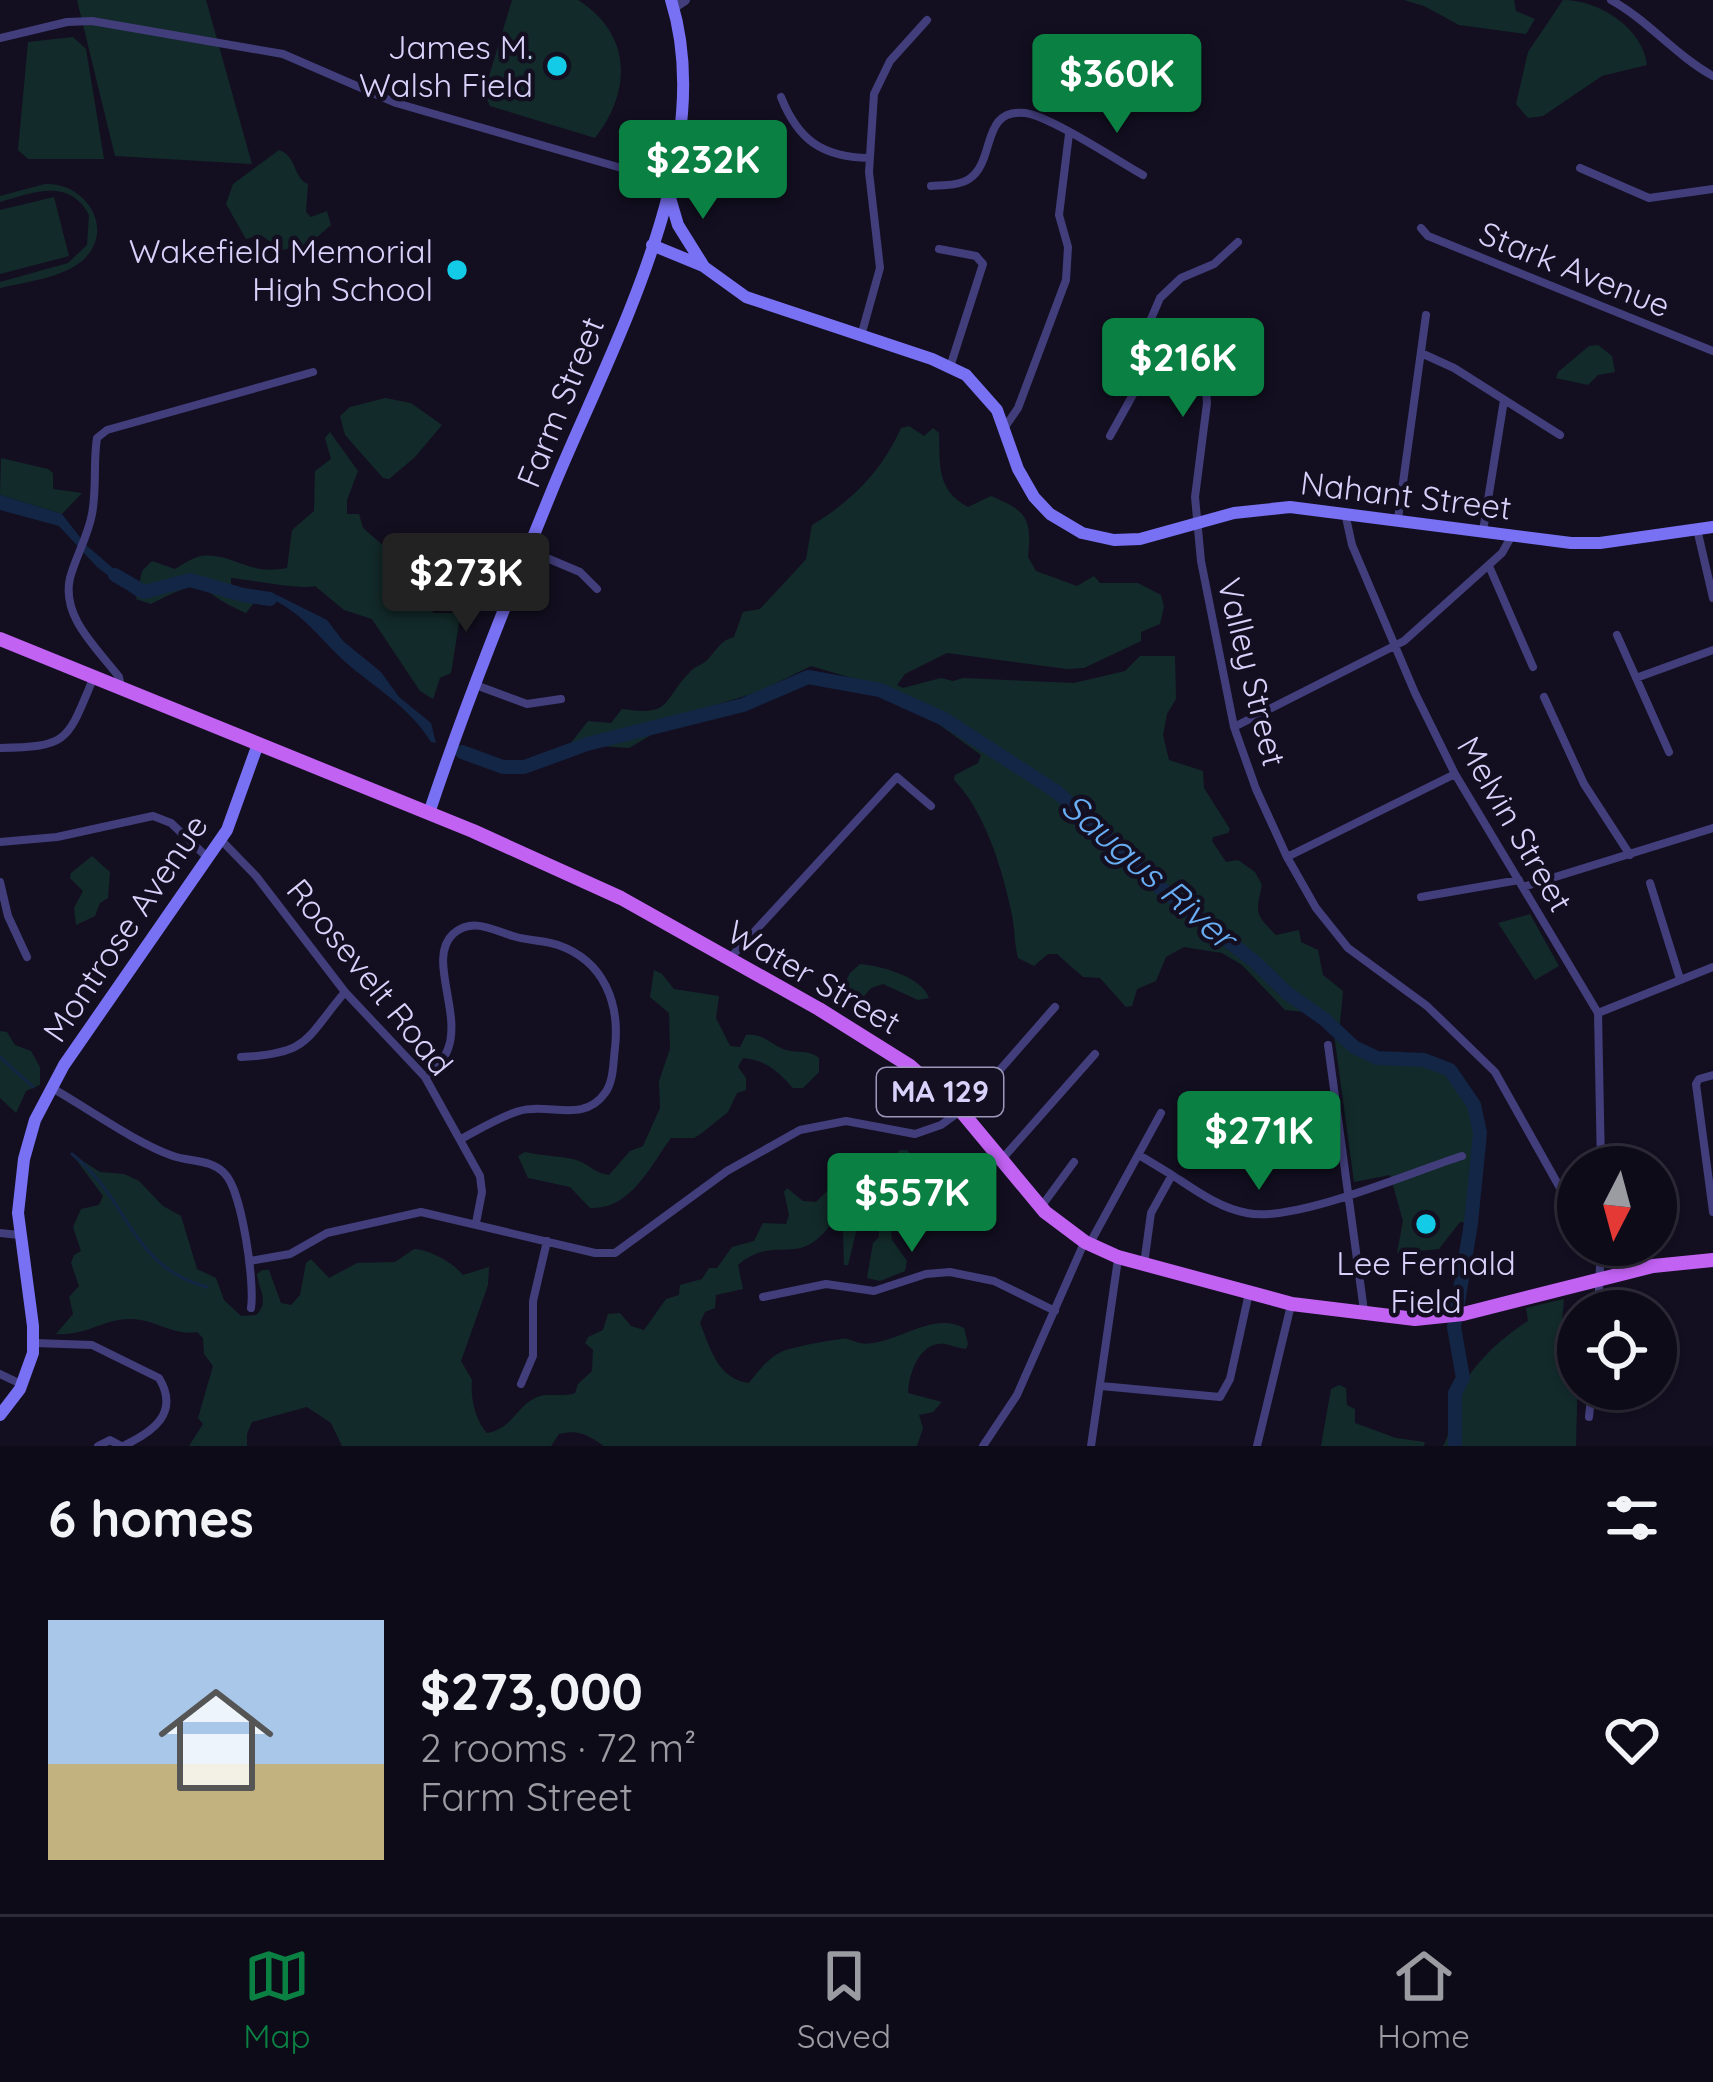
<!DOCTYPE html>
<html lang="en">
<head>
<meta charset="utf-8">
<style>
	body { margin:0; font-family:Quicksand,sans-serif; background:#171422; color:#f1f3f6; height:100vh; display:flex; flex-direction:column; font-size:45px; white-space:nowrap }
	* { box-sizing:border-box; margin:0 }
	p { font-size:39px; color:#9b9ba2 }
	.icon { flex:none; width:66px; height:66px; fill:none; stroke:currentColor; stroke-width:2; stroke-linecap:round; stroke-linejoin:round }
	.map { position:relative; height:1446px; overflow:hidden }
	.details { display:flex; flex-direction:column; background:#0e0b19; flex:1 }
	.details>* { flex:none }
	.needle { width:78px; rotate:186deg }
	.buttons { position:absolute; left:1557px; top:1146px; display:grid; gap:24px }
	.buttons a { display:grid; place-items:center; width:120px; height:120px; border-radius:50%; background:#0e0b19; box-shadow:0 3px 9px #0004,0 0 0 3px #2e2b38; font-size:60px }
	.price { position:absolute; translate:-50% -102px; padding:0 27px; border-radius:12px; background:#0b8043; color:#fff; font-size:39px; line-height:78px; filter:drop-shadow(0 3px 6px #0008) }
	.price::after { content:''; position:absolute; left:50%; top:72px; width:36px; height:27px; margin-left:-18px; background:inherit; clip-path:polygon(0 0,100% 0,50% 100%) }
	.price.current { background:#222; color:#fff }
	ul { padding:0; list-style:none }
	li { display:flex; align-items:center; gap:36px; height:300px; padding:0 48px }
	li+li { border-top:3px solid #2e2b38 }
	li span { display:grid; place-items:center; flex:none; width:336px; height:240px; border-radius:0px; color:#555 }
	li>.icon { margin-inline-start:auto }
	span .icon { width:144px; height:144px; fill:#fffc; stroke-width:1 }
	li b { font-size:51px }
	h2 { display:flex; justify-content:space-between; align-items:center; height:144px; padding:0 48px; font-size:51px }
	.tabs { display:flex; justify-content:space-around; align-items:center; height:168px; border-top:3px solid #2e2b38; background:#0e0b19; font-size:33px; color:#9b9ba2 }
	.tabs a { display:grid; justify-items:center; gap:6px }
	.tabs .current { color:#0b8043 }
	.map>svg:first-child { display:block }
</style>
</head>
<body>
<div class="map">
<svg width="1713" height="1446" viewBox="0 0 1713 1446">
	<rect width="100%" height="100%" fill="#130f21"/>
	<path fill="#132a2a" d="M77,0H206L252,164L115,156Z
		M512,0H578C632,34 632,91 595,138L490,106L484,93Z
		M1404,0H1514L1516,11L1535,19L1526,34L1459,25L1424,6Z
		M1563,0C1599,0 1643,28 1647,65L1602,76L1543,116L1528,118L1516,104L1528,52Z
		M73,37L86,49L104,159H28L18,150L28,42Z
		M279,150C297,156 293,178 308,184L306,212L311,217L327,211L331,225L309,244L282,250L261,235L246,239L226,204L233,184Z
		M45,184C86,182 117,230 82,261C62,278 25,282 0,288V282L68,263L87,245L89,215C69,177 33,193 0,202V196Z
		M54,197L69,256L0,274V210Z
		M1589,346L1598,345L1612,356L1615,372L1598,375L1588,385L1556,378L1558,372Z
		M385,398L411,403L442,425L415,457L389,479L383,478L345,435L340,416L350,407Z
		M909,426L924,436L933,428L939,433C940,464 936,490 968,507L991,496C1027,511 1032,518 1028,557L1036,571L1077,586L1094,576L1100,583H1138L1161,595L1164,607L1160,624L1141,632V641L1084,668L1067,669L947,653L905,674L897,685L903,688L941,678L953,681L963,678L1074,683L1125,671L1140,656H1175L1176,699L1167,714L1163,735L1169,760L1203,771L1204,788L1230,829L1228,833L1213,837L1212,841L1226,862L1238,860L1255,872L1262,885C1256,913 1254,913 1276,935L1299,930L1301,942L1318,950L1323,975L1343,991L1339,1034C1364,1058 1384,1057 1416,1059C1439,1061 1450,1068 1462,1087C1492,1135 1472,1170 1471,1223L1460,1222L1439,1249L1397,1253L1403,1221L1390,1175L1354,1182L1334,1034L1304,1012L1285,1010L1242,965L1222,953L1184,947L1166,957L1156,981L1137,989L1132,1006L1126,1007L1100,978L1083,977L1057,954H1048L1034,966L1018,958C1014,943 1015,926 1011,910C1002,868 984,810 954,780L955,775L978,763L981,755L890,689L811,666L758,692L689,713L629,748L570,744L588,721L611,723L622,709C673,717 662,700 690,672C696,665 699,667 706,661C717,651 719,641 734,637L743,612L760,609L800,566L806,559L812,525C851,502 882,471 901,428Z
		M330,432L358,471L347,500V514H359L363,528L422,579L433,613H455L460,617L451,673L440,678L433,699L420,691L372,619L344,610L315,586C298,590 253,580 231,578V585L261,594L246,613C191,590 214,572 151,604L136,599L142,571L152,561L175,569C184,564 191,558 201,556C233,552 246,576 287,568L292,530L314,511L315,471L331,459L325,438Z
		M1,458L48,469L53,473V489L82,493L62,514L0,495Z
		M92,856L110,872L108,898L100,903L95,916L76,925L74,908L83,891L70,878L71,873Z
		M1530,914L1559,966L1535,980L1498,923Z
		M860,964C882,966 922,977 929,998L918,1000L883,984L871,988L859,1002L839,995L850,973Z
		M654,970L662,974L674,989L719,996L716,1018L730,1046L740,1047L746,1035C762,1033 768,1042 781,1048C795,1055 807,1048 819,1058V1072L803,1088H793C778,1072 767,1060 743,1058L738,1067L746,1078V1090L737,1093L728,1112L702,1133L694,1138H671C650,1166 631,1210 590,1208L570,1187L528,1178L518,1156L525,1152C541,1156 566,1156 579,1161C591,1166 595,1173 609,1175L630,1151L643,1146L660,1108L659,1081L670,1049L669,1013L650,997Z
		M0,1031L7,1032L15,1045L31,1051L40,1067V1085L26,1091L16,1113L0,1098Z
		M900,1150H907L917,1162L941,1165L943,1178L910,1201L889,1209L892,1240L907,1261L905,1271L880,1281L867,1278L873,1243L879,1237V1222L876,1219L867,1218L858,1224L848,1265H844L843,1231L838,1223H832C797,1271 776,1232 738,1265L743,1289L716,1295L715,1308L705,1312L700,1323C710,1347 717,1379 749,1383C758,1371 769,1357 783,1351C789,1348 843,1337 847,1339C858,1342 860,1345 873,1343C903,1339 935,1312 964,1328L968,1344L966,1349C959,1348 953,1346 946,1344C920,1340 909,1372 908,1393L942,1402L933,1412L919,1415L923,1428L917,1446H604C587,1435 580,1429 559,1434L551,1446H342L331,1423L307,1407L252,1422L247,1434V1446H189L203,1424L198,1418L213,1366L204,1354L203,1338L197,1332C174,1336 157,1320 131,1319C105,1318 87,1336 56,1334L73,1314L69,1297L79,1286L71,1263L74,1255L81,1251L73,1227L81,1209L99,1205L103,1196L72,1154L100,1172L124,1174L139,1181L163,1206L181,1216L197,1269L216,1278L224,1300L241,1316L256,1315C270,1302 259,1291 257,1274L262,1270H269L281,1303L291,1305L300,1295L306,1263L311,1259L329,1278L357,1263L395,1262L414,1249C431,1250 453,1263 463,1275L489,1267L488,1285L461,1361L472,1380C470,1396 475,1421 487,1433C512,1429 515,1408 535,1398C547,1392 562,1398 575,1393L578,1384L592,1371L593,1350L585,1343L588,1337L603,1330L608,1314L620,1313L631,1326L644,1330L666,1299L679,1295L680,1285L702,1279L709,1268H717L732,1247L754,1241L763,1223L786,1224L789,1215L784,1192L787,1188L803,1201L816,1202L832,1186L837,1171L884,1165Z
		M1564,1299L1559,1356L1570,1357L1578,1366L1576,1446H1443C1452,1432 1449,1416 1455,1400C1469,1368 1499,1339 1528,1321L1526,1308Z
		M1339,1385L1346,1388L1347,1405L1355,1409V1423L1396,1438L1425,1442L1424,1446H1321L1331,1389Z"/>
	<path fill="#132646" d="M0,495L62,514L86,545L137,589V597L97,567L59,526L0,510Z
		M261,594L277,595L327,620L343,641L381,672L399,697L431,723L436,743L431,742C409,706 373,687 342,659C318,636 303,614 272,599L256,604L254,599Z"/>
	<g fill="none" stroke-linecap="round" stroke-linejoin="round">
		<path stroke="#132646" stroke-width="3" d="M0,1057L33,1087
			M72,1154C130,1200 130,1267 207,1287"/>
		<path stroke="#132646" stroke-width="14" d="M115,575L144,592L190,580L243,595L270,599
			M462,752L503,767H524L587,744L743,705L808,677L880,690L944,719L1057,792L1154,883L1255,962L1287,993L1324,1019L1354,1047L1377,1058L1424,1060L1450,1070L1474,1105L1480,1133L1471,1223L1454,1327L1463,1378L1455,1393V1446"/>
		<path stroke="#423e7c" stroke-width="8" d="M1611,0C1649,21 1675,55 1713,76
			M0,38L67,22L92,21L283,54L396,103L670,182
			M781,97C798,140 822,157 869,158
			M1580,168L1649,198L1713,189
			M931,186C943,185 958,186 969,179C996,162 980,108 1025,113C1050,116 1118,161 1143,175
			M1421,228L1428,236L1713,351
			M939,249L976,256L983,264L950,367
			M1150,320L1185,341L1205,369L1207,403L1195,497L1201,561L1234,727L1256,789L1287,857L1316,908L1348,948L1427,1006L1495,1072L1578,1220
			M861,336L880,268L869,172L874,94L890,61L927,20
			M1421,353L1454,368L1560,435
			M1005,427L1018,408L1066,280L1068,247L1059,215L1069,134
			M1110,436L1135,391L1145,333L1160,298L1181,278L1214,264L1238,242
			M1345,513L1352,545L1415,693L1455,774L1598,1013L1601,1167
			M1398,519L1426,315
			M1697,529L1713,598
			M1483,531L1504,400
			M528,550L580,572L597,589
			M1489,566L1533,667
			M1617,635L1669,752
			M1636,678L1713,650
			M473,684L527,704L561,699
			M121,687L119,677C97,648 61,617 70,578C76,556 88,536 92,514C97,488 93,462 97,438L107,430L313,372
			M1544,697L1584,784L1630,855
			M1234,727L1404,641L1502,553L1511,537
			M0,748C69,747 67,741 93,679
			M221,840L256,876L345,992L425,1077L480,1176L482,1192L476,1223
			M0,842L57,837L153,816L171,823L207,857
			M1287,857L1455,774
			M0,882L8,916L27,957
			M1650,883L1680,979
			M1523,887L1713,828
			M1421,897L1519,880
			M731,957L897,777L931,806
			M1598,1013L1713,967
			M1328,1045L1364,1311
			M241,1057C310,1054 305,1039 345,992
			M1713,1075L1699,1079L1696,1084L1713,1212
			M425,1077C434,1069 444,1061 448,1049C462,1012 427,958 453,934C473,917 492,930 513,936C528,941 544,940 558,945C604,961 620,1003 615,1048C613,1062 614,1081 605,1093C583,1124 549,1102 519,1111C499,1117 480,1129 461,1139
			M52,1088C89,1109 134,1142 173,1156C190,1162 212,1159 225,1174C242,1191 255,1284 251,1308
			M1139,1155L1172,1175L1151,1213L1144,1264
			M1002,1159L1095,1054
			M1172,1175C1195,1190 1219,1208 1247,1213C1295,1223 1411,1172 1462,1156
			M1041,1207L1074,1162
			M0,1233L19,1235
			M1090,1243L1161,1113
			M250,1261L290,1254L327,1233L421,1212L595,1253H615L727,1171L800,1130L846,1121L915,1134L941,1125L970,1104L1055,1007
			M763,1297L826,1284L874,1291L926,1274L950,1272L994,1281L1055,1311
			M1598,1311L1601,1245
			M34,1343L92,1345L159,1378C180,1413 153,1432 123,1446
			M0,1374L21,1384
			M521,1384L533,1356V1301L547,1241
			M1101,1386L1220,1397L1230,1379L1249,1293
			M1589,1417L1592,1389
			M98,1446L110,1440L121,1446
			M983,1446L1017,1395L1084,1243
			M1091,1446L1118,1259
			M1257,1446L1291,1305"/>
		<path stroke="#423e7c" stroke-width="10" d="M673,8L685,0"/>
		<path stroke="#7971f3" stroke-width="12" d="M670,198L678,225L703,265
			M652,245L703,266L746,297L932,359L966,375L997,410L1018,469L1034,497L1050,514L1082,533L1114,540L1140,539L1234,513L1290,507L1571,543H1600L1713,527
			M429,813C466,702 509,596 553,488C611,347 720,155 671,0
			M0,1415L20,1389L33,1353V1326L18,1213L24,1159L35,1120L64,1065L227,830L258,744"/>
		<path stroke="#c162f2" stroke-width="14" d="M0,639L473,831L621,898L819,1009L910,1066L961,1111L1045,1212L1085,1242L1118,1257L1292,1304L1415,1319L1463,1314L1653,1266L1713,1260"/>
	</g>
	<g fill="#13cbe7" stroke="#130f21" stroke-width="4.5">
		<circle cx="557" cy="66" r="12"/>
		<circle cx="457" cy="270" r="12"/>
		<circle cx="1426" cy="1224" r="12"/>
	</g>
	<g text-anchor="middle" stroke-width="9" stroke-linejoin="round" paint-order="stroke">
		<rect fill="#130f21" stroke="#9d98ba" stroke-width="3" x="877" y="1068" width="126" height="48" rx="9"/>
		<g font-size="30" font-weight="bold" fill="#d8d2fb">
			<text x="940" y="1102">MA 129</text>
		</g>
		<g font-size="33" fill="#d8d2fb" stroke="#130f21" text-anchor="end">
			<text x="533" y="59">James M.<tspan x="533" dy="38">Walsh Field</tspan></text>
			<text x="433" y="263">Wakefield Memorial<tspan x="433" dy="38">High School</tspan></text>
			<text x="1426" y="1275" text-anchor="middle">Lee Fernald<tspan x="1426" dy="38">Field</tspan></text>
		</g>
		<g font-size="33" fill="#d8d2fb" stroke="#130f21">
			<text transform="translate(1575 269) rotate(22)" y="12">Stark Avenue</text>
			<text transform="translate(560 402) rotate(-68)" y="12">Farm Street</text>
			<text transform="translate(1406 495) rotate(7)" y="12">Nahant Street</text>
			<text transform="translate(1252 672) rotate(76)" y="12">Valley Street</text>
			<text transform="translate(1515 824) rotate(60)" y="12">Melvin Street</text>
			<text transform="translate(125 928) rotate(-56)" y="12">Montrose Avenue</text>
			<text transform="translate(370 977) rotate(51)" y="12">Roosevelt Road</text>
			<text transform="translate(814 977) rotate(30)" y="12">Water Street</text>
		</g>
		<g font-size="36" font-style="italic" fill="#69aef3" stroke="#130f21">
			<text transform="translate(1149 871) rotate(41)" y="13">Saugus River</text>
		</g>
	</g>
</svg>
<div class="buttons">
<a><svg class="needle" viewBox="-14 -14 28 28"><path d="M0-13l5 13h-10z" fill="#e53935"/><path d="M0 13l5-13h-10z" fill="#9b9ba2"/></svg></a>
<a><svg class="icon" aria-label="locate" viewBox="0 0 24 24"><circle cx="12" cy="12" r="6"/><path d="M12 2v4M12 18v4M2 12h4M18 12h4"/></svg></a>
</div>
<b class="price" style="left:1117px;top:136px">$360K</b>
<b class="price" style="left:703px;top:222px">$232K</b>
<b class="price" style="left:1183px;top:420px">$216K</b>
<b class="price current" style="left:466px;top:635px">$273K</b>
<b class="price" style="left:1259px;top:1193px">$271K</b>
<b class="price" style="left:912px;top:1255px">$557K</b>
</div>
<section class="details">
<h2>6 homes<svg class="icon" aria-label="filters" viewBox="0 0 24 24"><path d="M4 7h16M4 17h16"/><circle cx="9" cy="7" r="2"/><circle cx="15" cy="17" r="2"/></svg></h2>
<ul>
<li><span style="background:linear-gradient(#a9c7e8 60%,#c2b280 0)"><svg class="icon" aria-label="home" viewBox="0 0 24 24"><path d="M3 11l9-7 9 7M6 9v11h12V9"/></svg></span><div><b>$273,000</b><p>2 rooms · 72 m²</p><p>Farm Street</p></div><svg class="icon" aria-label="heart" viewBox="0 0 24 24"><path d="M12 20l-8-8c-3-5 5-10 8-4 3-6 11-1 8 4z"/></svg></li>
</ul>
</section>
<nav class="tabs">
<a class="current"><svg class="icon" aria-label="map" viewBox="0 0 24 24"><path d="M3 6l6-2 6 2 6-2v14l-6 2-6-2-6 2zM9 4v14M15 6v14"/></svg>Map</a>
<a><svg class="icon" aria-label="saved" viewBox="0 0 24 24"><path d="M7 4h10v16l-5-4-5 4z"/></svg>Saved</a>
<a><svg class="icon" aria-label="home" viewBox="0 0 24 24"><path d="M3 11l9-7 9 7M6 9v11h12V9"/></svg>Home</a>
</nav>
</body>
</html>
